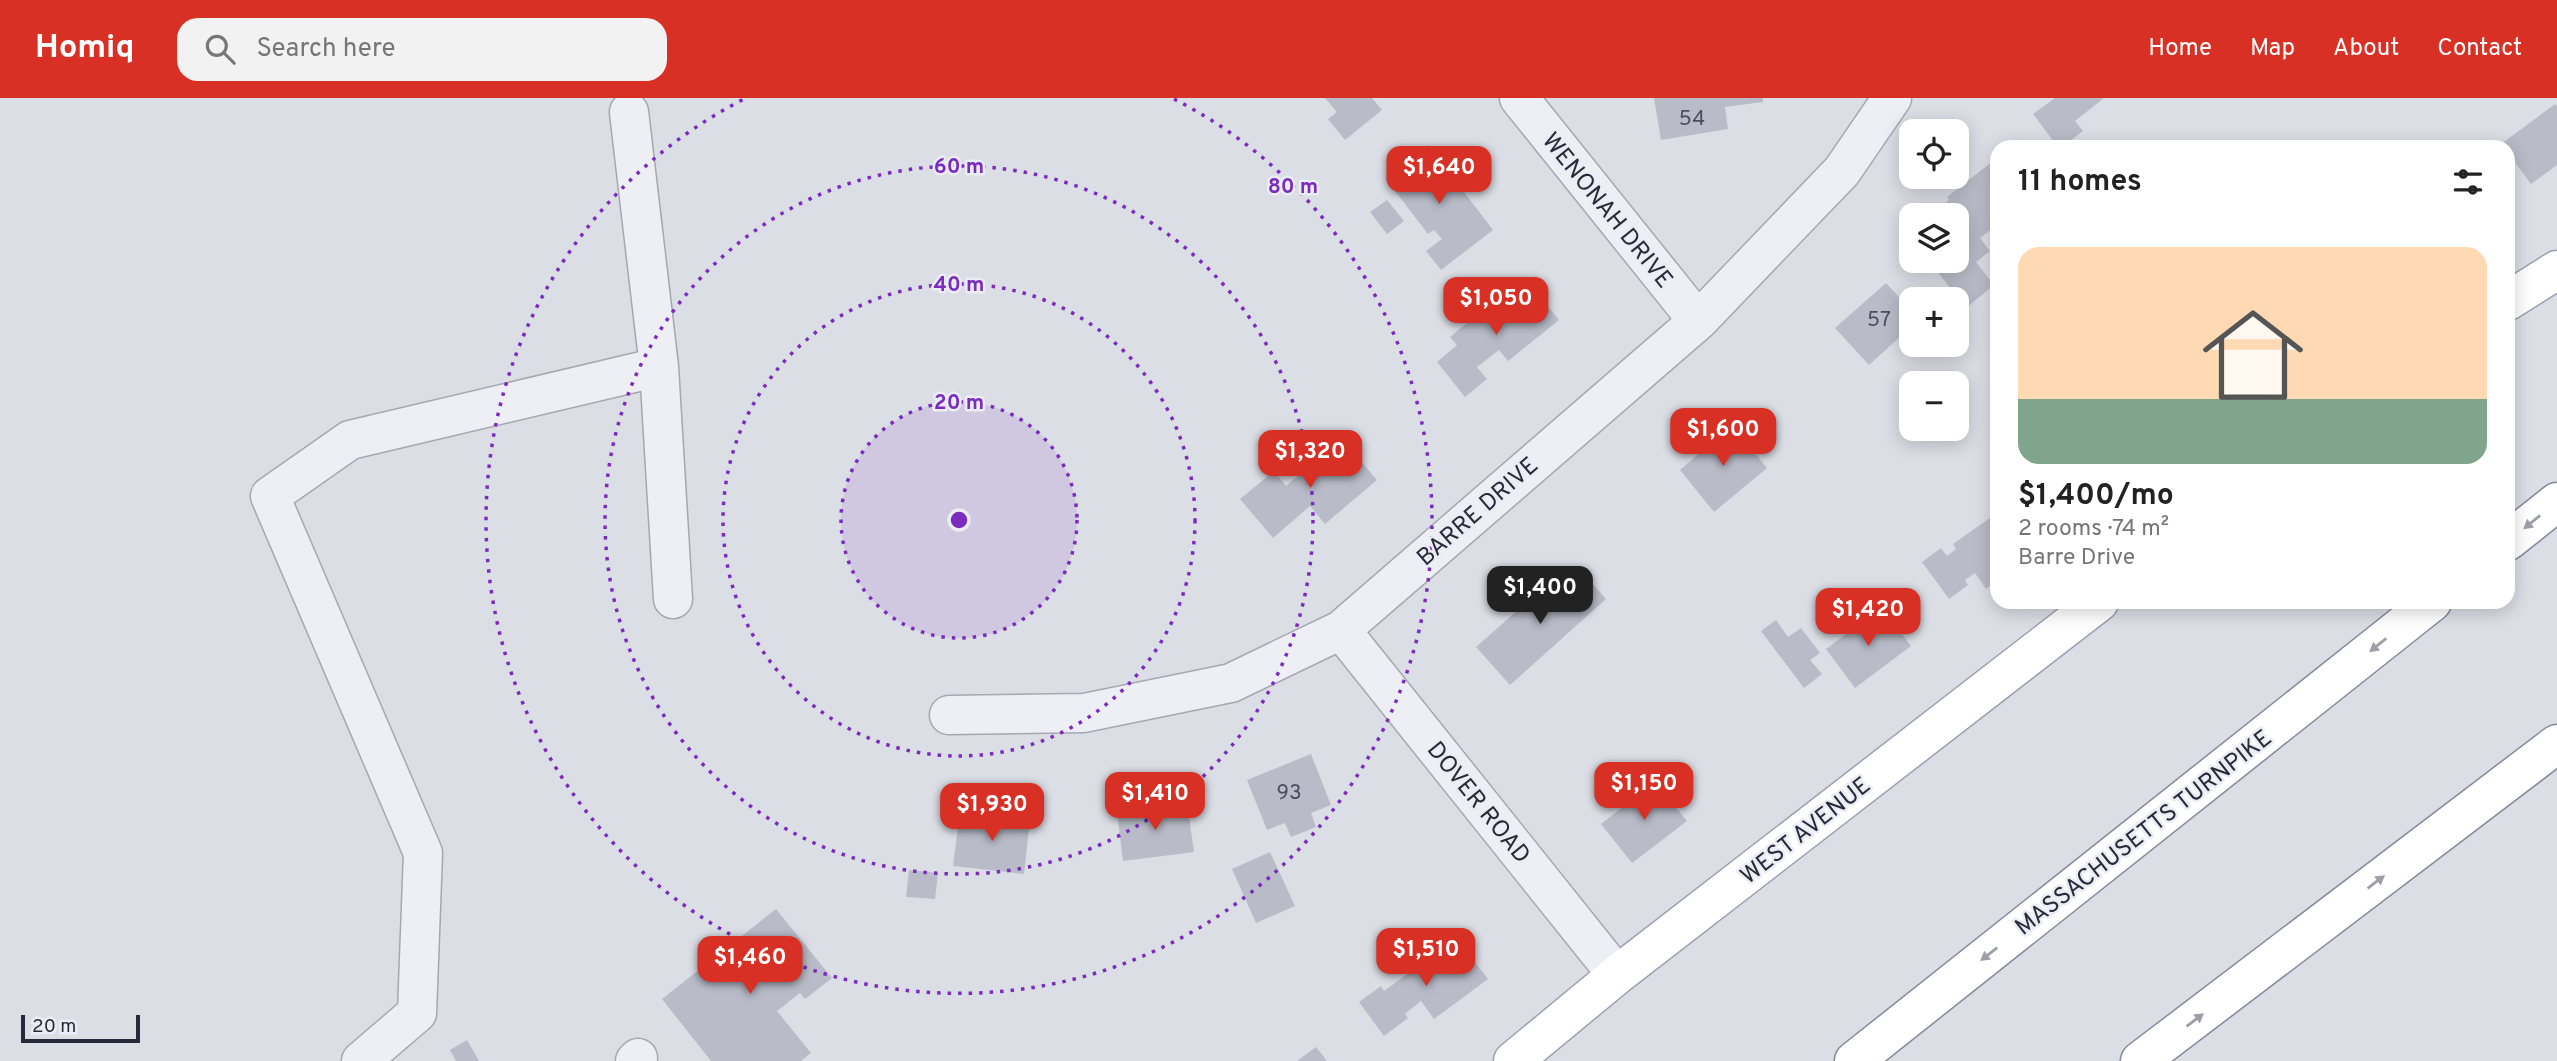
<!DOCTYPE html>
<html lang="en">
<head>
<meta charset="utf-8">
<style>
	body { margin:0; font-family:Overpass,sans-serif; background:#f2f2f2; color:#222; height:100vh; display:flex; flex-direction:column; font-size:26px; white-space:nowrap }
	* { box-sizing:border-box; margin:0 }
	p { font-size:23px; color:#767676 }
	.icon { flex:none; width:38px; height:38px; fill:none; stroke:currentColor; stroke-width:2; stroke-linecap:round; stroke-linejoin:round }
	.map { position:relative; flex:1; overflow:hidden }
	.drawer { position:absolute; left:1990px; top:42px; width:525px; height:469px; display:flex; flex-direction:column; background:#fff; border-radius:21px; box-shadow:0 4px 18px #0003 }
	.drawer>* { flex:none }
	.controls { position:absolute; left:1899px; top:21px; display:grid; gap:14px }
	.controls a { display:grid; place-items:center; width:70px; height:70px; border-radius:14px; background:#fff; box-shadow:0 4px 18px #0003; font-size:35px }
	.scale { position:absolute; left:21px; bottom:18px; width:119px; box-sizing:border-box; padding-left:7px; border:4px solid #262a3b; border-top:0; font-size:19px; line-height:24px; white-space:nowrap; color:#262a3b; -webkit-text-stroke:5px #eaedf3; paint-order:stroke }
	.price { position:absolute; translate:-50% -60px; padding:0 16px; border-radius:14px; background:#d93025; color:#fff; font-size:23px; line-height:46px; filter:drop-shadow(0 2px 4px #0008) }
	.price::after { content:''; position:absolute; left:50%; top:42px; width:21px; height:16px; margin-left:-10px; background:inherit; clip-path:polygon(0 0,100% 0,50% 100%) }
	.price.on { background:#222; color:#fff }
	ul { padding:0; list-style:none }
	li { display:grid; align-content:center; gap:14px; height:371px; padding:0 28px }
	li span { display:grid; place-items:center; height:217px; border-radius:21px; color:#555 }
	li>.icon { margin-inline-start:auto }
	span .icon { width:126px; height:126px; fill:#fffc; stroke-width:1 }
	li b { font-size:30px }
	h2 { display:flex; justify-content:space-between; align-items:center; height:84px; padding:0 28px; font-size:30px }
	header { display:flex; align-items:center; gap:42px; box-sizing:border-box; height:98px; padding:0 35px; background:#d93025; color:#fff }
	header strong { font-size:33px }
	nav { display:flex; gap:38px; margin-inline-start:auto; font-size:24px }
	.search { width:490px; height:63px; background:#f2f2f2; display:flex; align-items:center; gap:18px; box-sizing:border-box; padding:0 24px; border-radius:21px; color:#767676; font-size:26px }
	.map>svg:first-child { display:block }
</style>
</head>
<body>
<header>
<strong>Homiq</strong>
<div class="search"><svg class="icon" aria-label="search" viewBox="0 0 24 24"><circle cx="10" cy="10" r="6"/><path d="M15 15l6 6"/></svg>Search here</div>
<nav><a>Home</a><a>Map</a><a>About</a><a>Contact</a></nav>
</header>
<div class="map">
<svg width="2557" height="963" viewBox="0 0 2557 963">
	<rect width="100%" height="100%" fill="#dbdee5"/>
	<path fill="#b9bcc8" d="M1325,0H1372L1382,12L1345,42L1328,21L1337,14Z
		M1654,0H1763V4L1725,9L1728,31L1661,42Z
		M2055,0H2104L2075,23L2083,33L2062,49H2058L2033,16Z
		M2555,6L2557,9V67L2531,86L2508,55V49L2501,46Z
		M1428,47L1493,132L1441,172L1426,153L1442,141L1434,132L1428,136L1385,80Z
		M1997,60V127L1980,140L1990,153L1976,164L1994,187L1966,210L1929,163H1956V117H1938L1935,113L1949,102L1947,99Z
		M1387,102L1404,123L1387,136L1370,114Z
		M1529,185L1559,222L1508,263L1499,252L1477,269L1487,281L1465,299L1437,264L1457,247L1450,239L1473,220L1478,226Z
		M1886,185L1911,212V229L1869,267L1835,230Z
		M1733,328L1767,370L1714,414L1680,372L1703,352L1699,348L1711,339L1715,343Z
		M1342,341L1377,382L1325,426L1310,408L1273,440L1240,401L1274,373L1286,388Z
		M1997,415V483L1986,491L1975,475L1965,482L1968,487L1949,501L1922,464L1941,450L1947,458L1956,451L1953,446Z
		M1577,468L1606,501L1510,587L1476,549L1528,503L1533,508Z
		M1882,509L1911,548L1855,590L1826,551Z
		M1776,522L1788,539L1801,530L1820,555L1810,562L1822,576L1804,590L1761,533Z
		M1311,656L1331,707L1311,715L1316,729L1291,739L1285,725L1267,732L1247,682Z
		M1655,684L1687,723L1632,765L1601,726Z
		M1187,704L1194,754L1123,763L1117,714Z
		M960,713L1030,722L1024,776L953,768Z
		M1270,754L1295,808L1256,825L1232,771Z
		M909,772L938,775L935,801L906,799Z
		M776,811L832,880L805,901L800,895L777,913L811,955L801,963H711L662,901Z
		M1457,840L1488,881L1434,921L1421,903L1405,916L1408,920L1384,938L1359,904L1381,888L1384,893Z
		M467,942L479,963H456L450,952Z
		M1316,949L1327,963H1297Z"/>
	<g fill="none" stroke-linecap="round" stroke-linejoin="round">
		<g stroke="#a5a8b2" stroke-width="41">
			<path id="minor" d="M1519,0L1698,223
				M629,14L659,269L673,501
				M1341,532L1617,877
				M949,617L1084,615L1231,585L1341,532L1698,223L1842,73L1892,0
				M361,963L417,915L423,755L270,398L350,342L659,269
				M635,963L638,960"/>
		</g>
		<g stroke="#9ba0b1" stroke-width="41">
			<path id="major" d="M2508,203L2557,172
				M1513,963L1617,877L2099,504"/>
		</g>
		<g stroke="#83899b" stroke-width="41">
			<path id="highway" d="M2508,443L2557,404
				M1854,963L2432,504
				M2140,963L2557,646"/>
		</g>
		<use href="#minor" stroke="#eeeff4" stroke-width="38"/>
		<use href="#major" stroke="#fff" stroke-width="38"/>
		<use href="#highway" stroke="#fff" stroke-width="38"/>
	</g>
	<defs><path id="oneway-solid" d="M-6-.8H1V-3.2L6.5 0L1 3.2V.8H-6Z" transform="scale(1.75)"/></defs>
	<g fill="#9d9fa7">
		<use href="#oneway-solid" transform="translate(2532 424) rotate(141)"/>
		<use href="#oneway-solid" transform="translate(2378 547) rotate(141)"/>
		<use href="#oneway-solid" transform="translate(2376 784) rotate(-37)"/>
		<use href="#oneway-solid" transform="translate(1989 856) rotate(142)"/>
		<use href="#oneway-solid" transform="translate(2195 922) rotate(-37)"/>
	</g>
	<circle cx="959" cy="422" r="118" fill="#7b2cbf" fill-opacity=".12"/>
	<g fill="none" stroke="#7b2cbf" stroke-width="3.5" stroke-dasharray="3.5 7">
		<circle cx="959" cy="422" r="118"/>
		<circle cx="959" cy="422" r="236"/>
		<circle cx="959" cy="422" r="354"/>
		<path d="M1174 1A473 473 0 1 1 744 1"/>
	</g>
	<g text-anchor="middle" stroke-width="5" stroke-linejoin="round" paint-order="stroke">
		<g font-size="21" fill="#4b4e5e">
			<text x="1692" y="27">54</text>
			<text x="1879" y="228">57</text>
			<text x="1289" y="701">93</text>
		</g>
		<g font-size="24" fill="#262a3b" stroke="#eaedf3">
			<text transform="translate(1608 112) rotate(51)" y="8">WENONAH DRIVE</text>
			<text transform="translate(1477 413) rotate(-41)" y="8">BARRE DRIVE</text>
			<text transform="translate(1479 704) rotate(51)" y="8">DOVER ROAD</text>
			<text transform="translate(1805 732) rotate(-38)" y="8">WEST AVENUE</text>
			<text transform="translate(2143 734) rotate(-38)" y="8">MASSACHUSETTS TURNPIKE</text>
		</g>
	</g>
	<circle cx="959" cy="422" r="10" fill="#7b2cbf" stroke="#eaedf3" stroke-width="3.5"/>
	<g font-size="21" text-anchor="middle" font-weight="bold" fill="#7b2cbf" stroke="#eaedf3" stroke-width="5" stroke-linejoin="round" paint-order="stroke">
		<text x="959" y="75">60 m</text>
		<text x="1293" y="95">80 m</text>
		<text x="959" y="193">40 m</text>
		<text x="959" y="311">20 m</text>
	</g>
</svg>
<div class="controls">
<a><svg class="icon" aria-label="locate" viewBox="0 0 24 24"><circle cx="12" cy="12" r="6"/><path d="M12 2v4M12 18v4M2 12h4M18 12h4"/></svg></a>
<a><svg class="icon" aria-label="layers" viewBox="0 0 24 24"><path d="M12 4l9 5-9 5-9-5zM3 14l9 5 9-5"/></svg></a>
<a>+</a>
<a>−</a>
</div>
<div class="scale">20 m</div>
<b class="price" style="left:1439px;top:108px">$1,640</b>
<b class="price" style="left:1496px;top:239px">$1,050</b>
<b class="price" style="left:1723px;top:370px">$1,600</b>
<b class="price" style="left:1310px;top:392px">$1,320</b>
<b class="price on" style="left:1540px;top:528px">$1,400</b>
<b class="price" style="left:1868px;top:550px">$1,420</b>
<b class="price" style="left:1644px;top:724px">$1,150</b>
<b class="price" style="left:1155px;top:734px">$1,410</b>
<b class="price" style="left:992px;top:745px">$1,930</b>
<b class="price" style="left:1426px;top:890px">$1,510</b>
<b class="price" style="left:750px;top:898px">$1,460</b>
<section class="drawer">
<h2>11 homes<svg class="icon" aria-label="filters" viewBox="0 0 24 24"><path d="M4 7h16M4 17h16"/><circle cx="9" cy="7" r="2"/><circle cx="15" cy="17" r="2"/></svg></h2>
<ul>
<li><span style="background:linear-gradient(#ffd9b3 70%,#7fa58c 0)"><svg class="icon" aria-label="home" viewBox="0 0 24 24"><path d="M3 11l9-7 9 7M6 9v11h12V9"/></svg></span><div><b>$1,400/mo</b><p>2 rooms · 74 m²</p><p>Barre Drive</p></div></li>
</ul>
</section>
</div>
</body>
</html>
